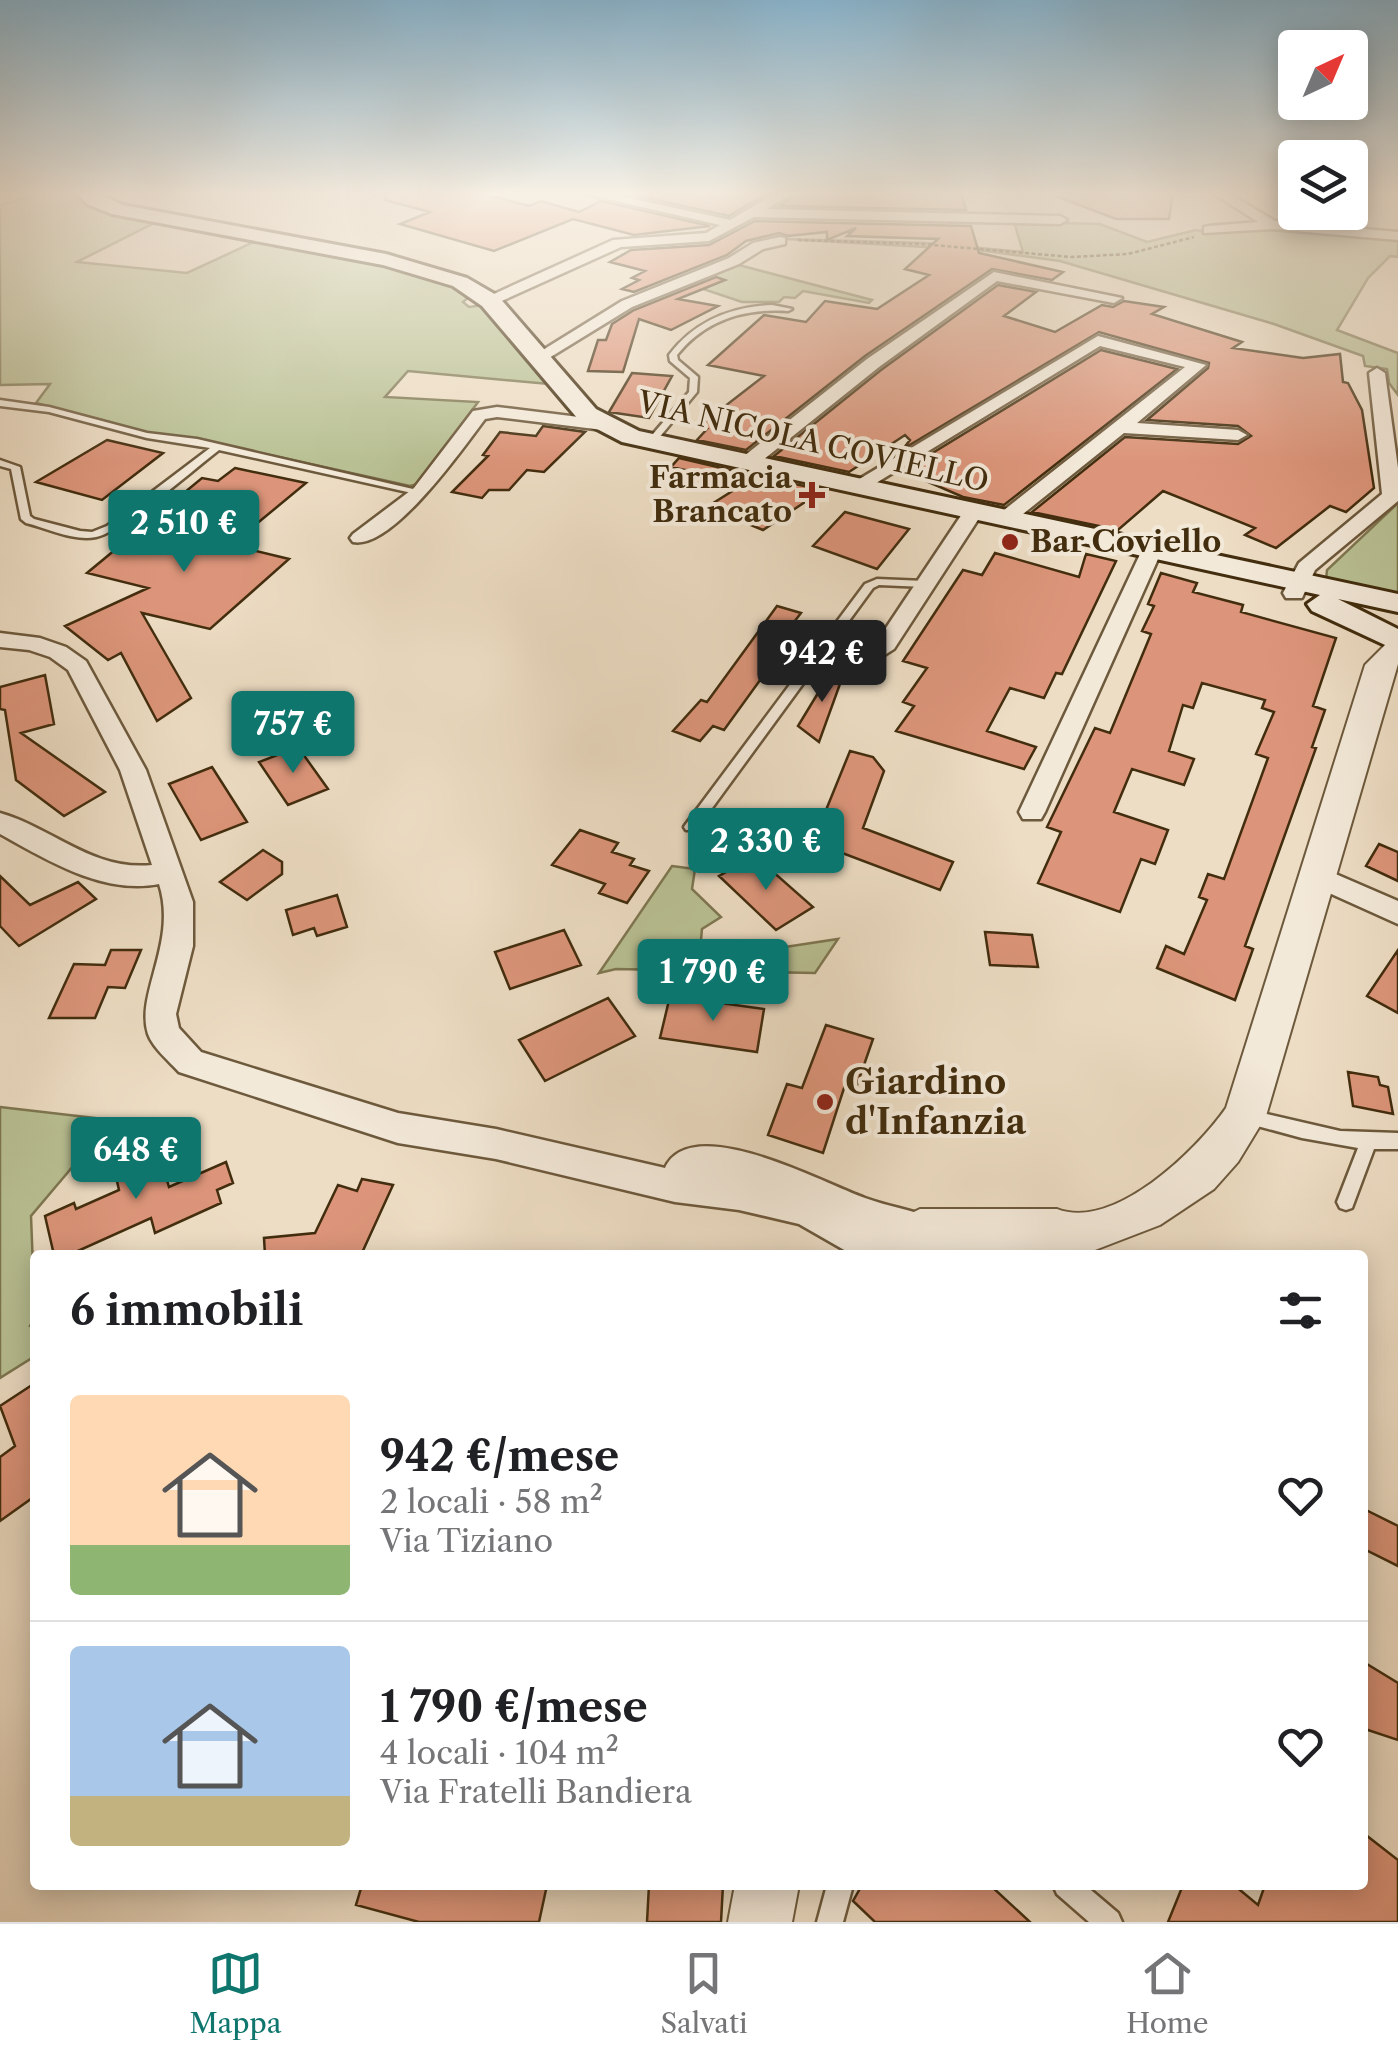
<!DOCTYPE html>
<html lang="it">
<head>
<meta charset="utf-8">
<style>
	body { margin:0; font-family:"Libre Caslon Text",serif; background:#f2f2f2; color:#202124; height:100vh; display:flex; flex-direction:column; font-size:38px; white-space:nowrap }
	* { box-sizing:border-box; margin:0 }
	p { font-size:32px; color:#757577 }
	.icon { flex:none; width:55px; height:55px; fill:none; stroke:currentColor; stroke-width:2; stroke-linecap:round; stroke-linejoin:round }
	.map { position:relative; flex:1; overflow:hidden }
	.panel { position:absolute; left:30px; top:1250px; width:1338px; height:640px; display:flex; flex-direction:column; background:#fff; border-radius:10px; box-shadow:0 5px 25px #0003 }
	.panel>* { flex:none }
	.needle { width:65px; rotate:44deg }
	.fabs { position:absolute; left:1278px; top:30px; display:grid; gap:20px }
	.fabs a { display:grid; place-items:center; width:90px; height:90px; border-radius:10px; background:#fff; box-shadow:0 5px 25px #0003; font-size:50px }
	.price { position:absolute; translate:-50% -85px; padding:0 22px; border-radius:10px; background:#0f766e; color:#fff; font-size:32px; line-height:65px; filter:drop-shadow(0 2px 5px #0008) }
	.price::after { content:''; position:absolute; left:50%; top:60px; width:30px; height:22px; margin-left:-15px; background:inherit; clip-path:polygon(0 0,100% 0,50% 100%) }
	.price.selected { background:#222; color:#fff }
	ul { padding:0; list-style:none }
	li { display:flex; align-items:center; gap:30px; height:250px; padding:0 40px }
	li+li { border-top:2px solid #e0e0e0 }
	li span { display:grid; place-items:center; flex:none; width:280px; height:200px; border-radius:10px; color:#555 }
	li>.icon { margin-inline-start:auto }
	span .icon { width:120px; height:120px; fill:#fffc; stroke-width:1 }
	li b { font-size:42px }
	h2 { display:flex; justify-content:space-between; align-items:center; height:120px; padding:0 40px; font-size:42px }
	.menu { display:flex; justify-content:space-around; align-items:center; height:140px; border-top:2px solid #e0e0e0; background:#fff; font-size:28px; color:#757577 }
	.menu a { display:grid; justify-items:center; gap:5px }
	.menu .selected { color:#0f766e }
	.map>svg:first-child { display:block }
</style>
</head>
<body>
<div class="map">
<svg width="1398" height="1922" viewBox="0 0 1398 1922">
	<rect width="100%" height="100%" fill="#edddc4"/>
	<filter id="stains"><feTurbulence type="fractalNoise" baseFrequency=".002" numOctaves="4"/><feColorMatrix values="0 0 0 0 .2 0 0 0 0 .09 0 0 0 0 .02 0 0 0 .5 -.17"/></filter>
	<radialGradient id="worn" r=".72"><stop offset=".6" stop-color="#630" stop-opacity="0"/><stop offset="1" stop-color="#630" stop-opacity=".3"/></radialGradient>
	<path fill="#b9c194" stroke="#7e7751" stroke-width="2.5" d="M46,192H73L104,211L158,221L77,262L187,273L258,240L368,261L454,286L470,296L463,302L469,307L483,305L549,384L408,371L385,397L478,402L418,484L410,486L198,439H171L36,403L50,384L0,385V205Z
		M1014,222L1100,224L1147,242L1196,230L1213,233L1227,228L1297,229L1398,238V257L1390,256L1368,278L1337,330L1398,353V395L1389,383L1387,369L1365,366L1363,356L1274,324L1060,261L978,250L786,239L925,243L1023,252Z
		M735,264L872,300L869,303L803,291L795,298L784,297L779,302H742L685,283Z
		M1398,503V593L1326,580L1327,570Z
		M672,866L695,869L692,889L721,917L702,929L701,940L745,953L838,939L815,973L616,969L599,973Z
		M0,1107L112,1120L31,1216L35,1318L30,1326L35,1328V1356L0,1378Z"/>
	<path fill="#dc957a" stroke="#422d0e" stroke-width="2.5" d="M386,192H477L529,206L541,201L579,212L601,201L710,226L634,235L573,219L494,251L400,224L430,212L385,200Z
		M620,192H770L729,216Z
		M798,192H961L966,210L780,206Z
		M1045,192H1173L1169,219H1116Z
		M755,221L971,226L979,253L1063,272L1052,280L992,269L865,356L746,450L697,440L707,429L698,427L764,376L708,365L764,315L806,322L825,301L877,309L929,275L905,269L938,239L847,236L856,228L827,240V232L788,236L779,233L746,241L727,255L634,292L622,289L639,280L632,278L645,271L610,262L631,250L709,245Z
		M716,277L725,280L678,299L718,306L671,330L639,319L623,372L588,371L598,340H606L612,324L634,310Z
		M998,285L1036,292L1004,316L1055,332L1102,305L1113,307L1124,301L1164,307L1152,314L1242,342L1233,348L1303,358L1340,354L1343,382L1348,383L1362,410L1374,488L1346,512L1330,506L1276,548L1245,535L1255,528L1163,491L1118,530L1032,512L1125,437L1238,444L1251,436L1238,426L1147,420L1208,368L1209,363L1099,332L903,449L910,440L905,435L849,472L774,456L881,370Z
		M1101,350L1177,369L1004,505L963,497L903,471Z
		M632,373L672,376L649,418L609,412Z
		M543,426L585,432L544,472L527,470L509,490H489L482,498L452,492L488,456L483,455L500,432L536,436Z
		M107,440L163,453L102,500L36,482Z
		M679,458L739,472L823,490L763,530L707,507L745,483L671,467Z
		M235,468L306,483L231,545L289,559L210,629L142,613L191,698L157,721L121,653L108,660L65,626L148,588L87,573L202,478L218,481Z
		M845,512L909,529L877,569L813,546Z
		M995,553L1079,577L1086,554L1116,561L1062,674L1056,673L1044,698L1010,688L987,731L1036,747L1024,769L896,731L914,706L903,702L927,668L903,661L963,570L982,575Z
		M1161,573L1197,583L1193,592L1243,605L1241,612L1336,638L1313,706L1325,710L1312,747L1316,748L1245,946L1253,949L1235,1000L1157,968L1166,946L1184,954L1207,900L1199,897L1208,874L1224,879L1268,758L1256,754L1274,712L1262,708L1265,700L1202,683L1193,708L1183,705L1169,751L1194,759L1184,785L1132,769L1114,812L1168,830L1155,864L1141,859L1120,912L1038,883L1061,832L1047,827L1095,728L1110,733L1151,634L1142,631L1154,606L1148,604Z
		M777,606L801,613L771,652L779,654L724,730L713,726L700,741L673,731L701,700L707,702Z
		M835,665L845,670L819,742L798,726Z
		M45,675L54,724L21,733L105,792L64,816L16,780L5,710L0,709V687Z
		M298,747L328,789L288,805L259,762Z
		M850,751L873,757L884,771L863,828L953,862L940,890L813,842Z
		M212,767L247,822L201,840L169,784Z
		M580,830L618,843L612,852L634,859L630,865L649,871L627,903L599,893L605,884L552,865Z
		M1379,844L1398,852V881L1366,866Z
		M263,850L282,862V874L247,900L220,882Z
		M755,856L813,907L776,930L719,876Z
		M0,876L30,905L78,882L96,899L19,946L0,926Z
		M337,895L347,927L317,936L314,928L293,935L286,910Z
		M564,930L581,965L510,989L495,952Z
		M985,932L1032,935L1038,967L990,965Z
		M111,950H141L125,988L108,987L95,1018H49L74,964L105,965Z
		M1398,950V1013L1367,996Z
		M670,996L764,1009L757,1052L660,1038Z
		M608,998L635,1036L545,1081L519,1040Z
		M826,1025L873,1039L856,1088L845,1085L823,1153L768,1135L787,1084L802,1088Z
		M1348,1072L1378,1077L1380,1085L1388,1087L1393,1114L1353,1106Z
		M154,1136L169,1187L226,1162L233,1183L217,1190L221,1203L155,1233L151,1218L69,1255H54L45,1216L74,1203L76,1209L119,1190L113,1164L136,1154L133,1145Z
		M362,1179L393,1185L361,1255H265L264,1238L315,1233L338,1185L357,1191Z
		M35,1383V1496L0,1521V1457L15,1446L0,1406Z
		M1362,1508L1398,1526V1566L1362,1548Z
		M1362,1661L1398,1683V1740L1362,1728Z
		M1362,1832L1398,1860V1922H1168L1183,1885H1234L1258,1905L1265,1885H1362Z
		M362,1885H547L539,1922H419L356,1905Z
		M649,1885H723L721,1922H647Z
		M862,1885H990L1030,1922H875L853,1901Z"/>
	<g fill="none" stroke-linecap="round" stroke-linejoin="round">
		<g stroke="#6d593c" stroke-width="5">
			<path id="service" d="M772,305L792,309L788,311C744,308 705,320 677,355L678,360L698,377L697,392L653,445H647V441L689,392L690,378L670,361L669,355C695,321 730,307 772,305Z
				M0,400L49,407L147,433L197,439L426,492L421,495L219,450C193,470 124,531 96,537C75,542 47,528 26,523L21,519L11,469L0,466V460L20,467L30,516L34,519L80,531L92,532L107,526L210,448L147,438L49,412L0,406Z
				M877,579L925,581L930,584L925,587L879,585L873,588L696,830H686L684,827L686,824L865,584Z
				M1245,1109L1340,1131L1398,1133V1149H1374L1352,1208L1346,1210L1340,1208L1337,1202L1358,1148L1302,1138L1239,1121L1237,1116L1239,1111Z
				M827,1885H853L843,1922H817Z
				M1053,1885H1085L1118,1913L1122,1922H1089L1057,1894Z"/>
		</g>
		<g stroke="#6d593c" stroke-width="5">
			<path id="minor" d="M577,192H602L730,220L778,192H794L767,209L1060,216L1067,220L1060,224L754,217L709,241L621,247L495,304H485V298L613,240L706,233L720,225Z
				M1211,192H1226L1275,221L1398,232V240L1273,229L1204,233V227L1209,226L1258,222Z
				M780,237L785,238V244L763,249L739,264L632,307L544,361L530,358L622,301L729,258L753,243Z
				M994,272L1122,298L1114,303L997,281L879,367L753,468H739V460L867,359Z
				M1098,336L1206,365L1137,423L1238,430L1247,435L1238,440L1124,433L1013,522H999V514L1185,367L1100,346L863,491L856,493L846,487Z
				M1377,368L1385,373L1398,468V501L1315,570L1302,598H1286L1283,593L1299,563L1382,494L1369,373Z
				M497,407L603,420L612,425L603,430L497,417L485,419C463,448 392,550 353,542L350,538L353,534L414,488L473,411Z
				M973,506L983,512L894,649L883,656L875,654L872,649L966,508Z
				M1152,544L1162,550L1045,812L1041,819H1023L1019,812L1142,550Z
				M0,633L40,638L66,647L86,661L146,770L193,902V946L176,1014L179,1028L201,1052L398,1113L496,1129L665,1168C691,1111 823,1183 865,1198C887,1206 911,1210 933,1218L938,1230L933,1242L920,1247L894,1240L903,1255H853L799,1224L739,1210L675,1202L496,1159L398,1143L179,1072C169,1061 153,1048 148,1034C135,994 178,942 159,884C103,895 47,860 0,834V813C53,828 92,871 152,865L120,770L68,670L50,657L29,650L0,647Z
				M1317,866L1398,901V924L1307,883L1303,876L1307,869Z"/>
		</g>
		<g stroke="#6d593c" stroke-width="4">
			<path id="tertiary" d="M1398,639V664L1266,1116L1238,1162L1214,1189L1160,1225L1082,1255H988L990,1251L875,1255L887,1225L920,1209H1057C1114,1231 1196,1151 1226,1108L1365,665L1388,642Z
				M735,1885H799L792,1922H728Z"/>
		</g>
		<g stroke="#422d0e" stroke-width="6">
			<path id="secondary" d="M75,192H95L123,205L386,254L467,278L498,296L596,409L639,431L1398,594V612L1338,599L1398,629V651L1312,611L1307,604L1320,595L622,442L578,419L482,306L453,286L383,265L112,214L87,204Z"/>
		</g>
		<path stroke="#422d0e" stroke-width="2.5" stroke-dasharray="4 2.5" stroke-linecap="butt" d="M798,240L921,244L1071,257L1128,254L1194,237"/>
		<use href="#service" fill="#f3e9d9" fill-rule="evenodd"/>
		<use href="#minor" fill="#f3e9d9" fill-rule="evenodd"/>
		<use href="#tertiary" fill="#f3e9d9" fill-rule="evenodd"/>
		<use href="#secondary" fill="#f3e9d9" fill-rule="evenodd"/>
	</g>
	<linearGradient id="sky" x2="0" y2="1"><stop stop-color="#89b7d2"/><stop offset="0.42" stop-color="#f7f0e4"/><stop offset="1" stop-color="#f7f0e4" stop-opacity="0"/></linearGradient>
	<rect width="1398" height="461" fill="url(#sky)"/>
	<g fill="#8f2418" stroke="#f3e9d9" stroke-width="4">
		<path d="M807 480h10v10h10v10h-10v10h-10v-10h-10v-10h10z"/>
		<circle cx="1010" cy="542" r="10"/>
		<circle cx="825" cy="1102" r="10"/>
	</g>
	<g text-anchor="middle" stroke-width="8" stroke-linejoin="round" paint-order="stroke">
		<g font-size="30" fill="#422d0e" stroke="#f3e9d9">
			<text transform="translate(813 442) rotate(13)" y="10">VIA NICOLA COVIELLO</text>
		</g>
		<g font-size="30" font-weight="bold" fill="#422d0e" stroke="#f3e9d9" text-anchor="end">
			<text x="792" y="488">Farmacia<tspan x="792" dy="34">Brancato</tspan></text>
			<text x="1030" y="552" text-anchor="start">Bar Coviello</text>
		</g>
		<g font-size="35" font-weight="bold" fill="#422d0e" stroke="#f3e9d9" text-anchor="start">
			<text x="845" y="1094">Giardino<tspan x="845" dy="40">d'Infanzia</tspan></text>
		</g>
	</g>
	<rect width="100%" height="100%" filter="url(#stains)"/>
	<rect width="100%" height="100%" fill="url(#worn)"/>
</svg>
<div class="fabs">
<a><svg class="needle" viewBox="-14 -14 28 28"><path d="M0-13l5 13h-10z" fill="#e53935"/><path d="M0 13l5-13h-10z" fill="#757577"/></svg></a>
<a><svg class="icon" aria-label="layers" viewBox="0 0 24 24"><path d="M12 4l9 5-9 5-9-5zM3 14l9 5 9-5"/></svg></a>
</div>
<b class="price" style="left:184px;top:575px">2 510 €</b>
<b class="price selected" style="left:822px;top:705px">942 €</b>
<b class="price" style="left:293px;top:776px">757 €</b>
<b class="price" style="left:766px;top:893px">2 330 €</b>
<b class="price" style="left:713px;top:1024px">1 790 €</b>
<b class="price" style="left:136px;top:1202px">648 €</b>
<section class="panel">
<h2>6 immobili<svg class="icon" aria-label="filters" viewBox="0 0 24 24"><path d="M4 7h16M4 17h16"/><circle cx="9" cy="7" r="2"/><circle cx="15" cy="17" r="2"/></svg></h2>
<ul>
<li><span style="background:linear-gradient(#ffd9b3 75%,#8fb573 0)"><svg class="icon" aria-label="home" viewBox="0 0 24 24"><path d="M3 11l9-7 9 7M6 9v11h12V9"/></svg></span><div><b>942 €/mese</b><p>2 locali · 58 m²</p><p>Via Tiziano</p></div><svg class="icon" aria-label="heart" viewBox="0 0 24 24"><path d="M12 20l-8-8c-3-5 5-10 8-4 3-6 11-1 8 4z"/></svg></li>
<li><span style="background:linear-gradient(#a9c7e8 75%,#c2b280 0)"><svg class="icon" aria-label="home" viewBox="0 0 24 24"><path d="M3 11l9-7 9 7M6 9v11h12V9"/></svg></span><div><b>1 790 €/mese</b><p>4 locali · 104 m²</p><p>Via Fratelli Bandiera</p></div><svg class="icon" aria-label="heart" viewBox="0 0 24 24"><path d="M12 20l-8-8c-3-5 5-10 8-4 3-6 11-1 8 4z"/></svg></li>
</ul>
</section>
</div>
<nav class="menu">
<a class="selected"><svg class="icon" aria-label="map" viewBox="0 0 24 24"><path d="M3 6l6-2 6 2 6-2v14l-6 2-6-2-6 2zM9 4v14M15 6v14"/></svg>Mappa</a>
<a><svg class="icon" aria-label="saved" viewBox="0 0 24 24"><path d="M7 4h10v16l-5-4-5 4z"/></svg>Salvati</a>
<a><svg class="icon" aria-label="home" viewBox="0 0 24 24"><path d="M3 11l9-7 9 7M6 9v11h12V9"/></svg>Home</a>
</nav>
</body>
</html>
